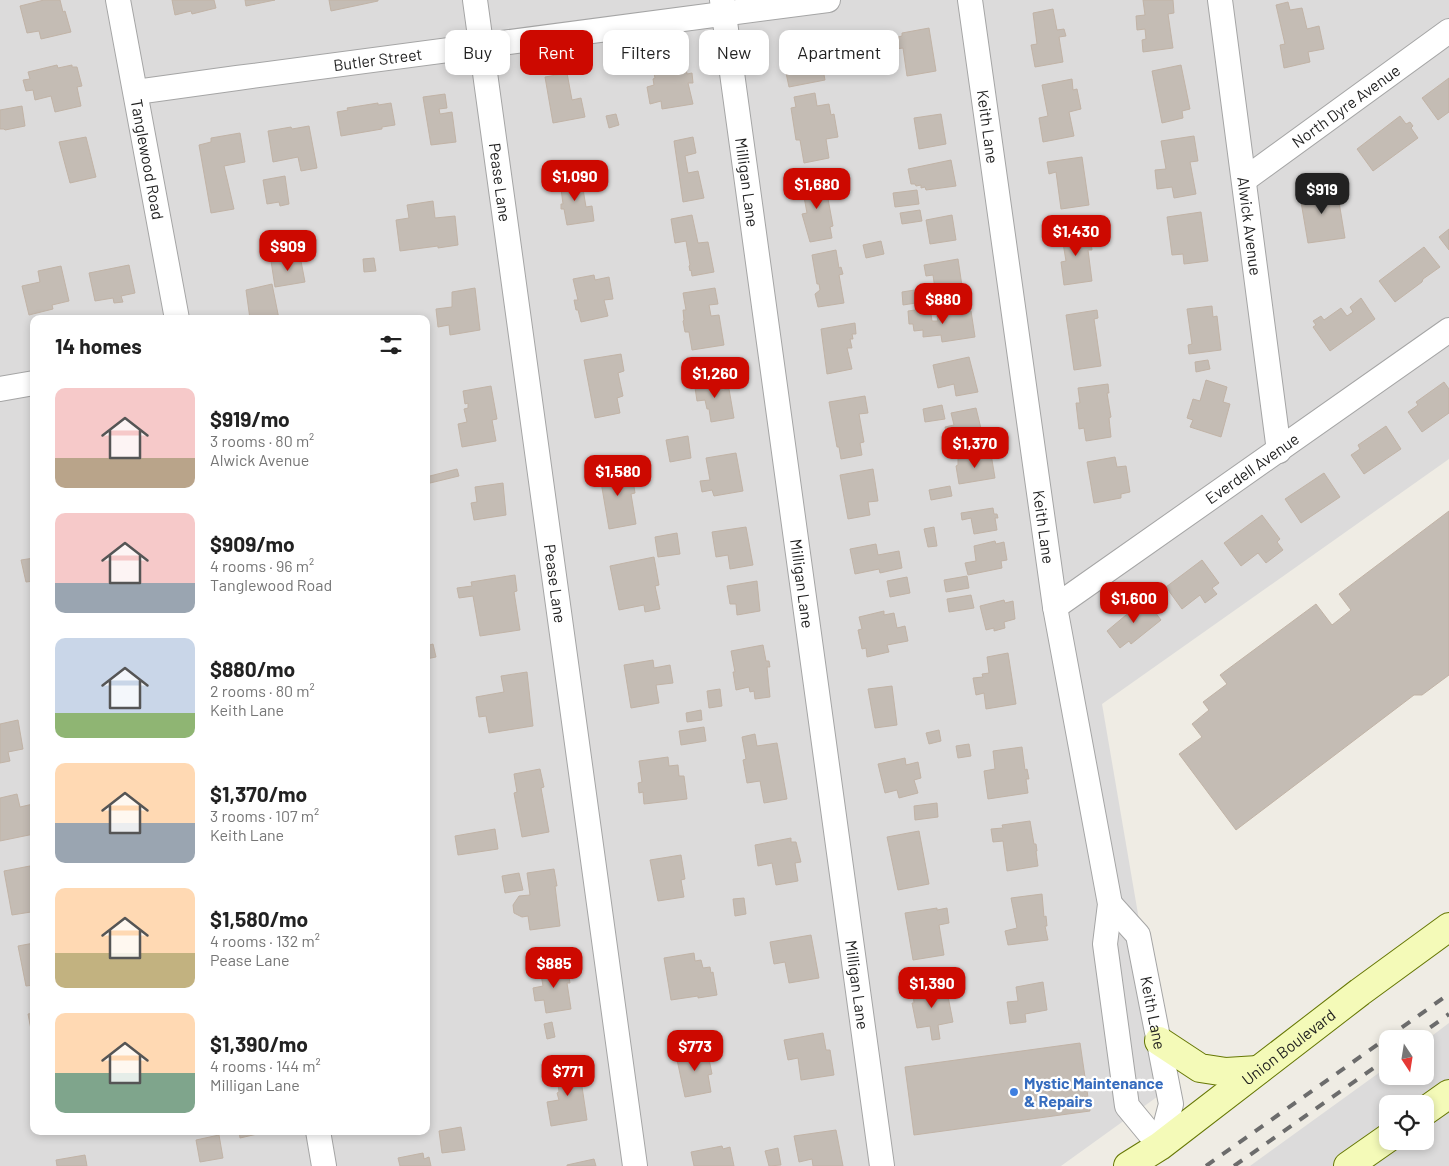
<!DOCTYPE html>
<html lang="en">
<head>
<meta charset="utf-8">
<style>
	body { margin:0; font-family:Barlow,sans-serif; background:#f6f6f6; color:#222; height:100vh; display:flex; flex-direction:column; font-size:19px; white-space:nowrap }
	* { box-sizing:border-box; margin:0 }
	p { font-size:16px; color:#767676 }
	.icon { flex:none; width:28px; height:28px; fill:none; stroke:currentColor; stroke-width:2; stroke-linecap:round; stroke-linejoin:round }
	.map { position:relative; flex:1; overflow:hidden }
	.panel { position:absolute; left:30px; top:315px; width:400px; height:820px; display:flex; flex-direction:column; background:#fff; border-radius:10px; box-shadow:0 2px 8px #0003 }
	.panel>* { flex:none }
	.banner { position:absolute; left:445px; top:30px; width:475px; height:45px; display:flex; gap:10px }
	.needle { width:32px; rotate:168deg }
	.fabs { position:absolute; left:1379px; top:1030px; display:grid; gap:10px }
	.fabs a { display:grid; place-items:center; width:55px; height:55px; border-radius:10px; background:#fff; box-shadow:0 2px 8px #0003; font-size:25px }
	.price { position:absolute; translate:-50% -42px; padding:0 11px; border-radius:10px; background:#cd0900; color:#fff; font-size:16px; line-height:32px; filter:drop-shadow(0 1px 2px #0008) }
	.price::after { content:''; position:absolute; left:50%; top:30px; width:15px; height:11px; margin-left:-8px; background:inherit; clip-path:polygon(0 0,100% 0,50% 100%) }
	.price.current { background:#222; color:#fff }
	ul { padding:0; list-style:none }
	li { display:flex; align-items:center; gap:15px; height:125px; padding:0 25px }
	li span { display:grid; place-items:center; flex:none; width:140px; height:100px; border-radius:10px; color:#555 }
	li>.icon { margin-inline-start:auto }
	span .icon { width:60px; height:60px; fill:#fffc; stroke-width:1 }
	li b { font-size:21px }
	h2 { display:flex; justify-content:space-between; align-items:center; height:60px; padding:0 25px; font-size:21px }
	.tag { padding:0 18px; border-radius:10px; background:#fff; box-shadow:0 2px 8px #0003; font-size:18px; line-height:45px }
	.tag.current { background:#cd0900; color:#fff }
	.map>svg:first-child { display:block }
</style>
</head>
<body>
<div class="map">
<svg width="1449" height="1166" viewBox="0 0 1449 1166">
	<rect width="100%" height="100%" fill="#efece4"/>
	<path fill="#dcdbdb" fill-rule="evenodd" d="M0,0H1449V459L1102,704L1168,1089L1061,1166H0ZM34,319H426V1131H34Z
		M1449,1023V1166H1250L1387,1067L1388,1076H1425V1041ZM1388,1104H1425V1141H1388Z"/>
	<path fill="#c4bcb4" stroke="#c1b3a6" d="M44,0H60L63,12L65,11L71,32L41,39L39,31L27,33L20,6Z
		M172,0H214L216,8L192,14L191,11L175,15Z
		M245,0H275L246,6Z
		M329,0H378V1L331,11Z
		M1143,0H1173L1174,13L1168,14L1173,48L1143,52L1142,40L1146,39L1145,29L1137,30L1136,16L1145,15Z
		M1288,2L1290,10L1302,8L1307,29L1319,26L1324,49L1308,52L1310,62L1284,68L1280,45L1285,44L1276,5Z
		M1053,9L1057,30L1064,29L1066,36L1059,37L1063,62L1035,67L1031,45L1037,44L1033,13Z
		M929,28L936,71L907,76L903,48L896,49L894,38L902,36V33Z
		M818,42L825,80L789,87L781,49Z
		M685,63L687,74L692,73L693,83H688L693,104L662,109L661,101L650,104L647,87L654,85L653,79L655,78L653,69Z
		M57,65L58,68L72,65V67H77L82,86L77,87L81,106L55,112L51,96L35,100L33,90L26,91L23,80L30,79L28,72Z
		M1181,65L1190,109L1182,111L1183,118L1162,123L1152,71Z
		M567,73L572,100L581,98L585,117L553,123L545,77Z
		M1449,78V112L1438,120L1422,98Z
		M1072,79L1073,90L1077,89L1081,109L1069,112L1074,136L1043,142L1039,118L1048,116L1042,85Z
		M815,93L817,106L829,104L831,115L834,114L838,137L826,139L829,158L804,163L800,140H796L791,108L796,107L794,97Z
		M445,94L447,108L439,109L440,114L452,112L456,142L431,145L423,97Z
		M378,103V105L391,103L395,125L382,127V129L341,136L337,112L348,110L347,108Z
		M22,106L25,126L5,130L4,129H0V110Z
		M616,114L619,125L609,128L606,116Z
		M941,114L946,144L919,149L914,118Z
		M1400,116L1406,124L1410,122L1413,126L1411,128L1418,138L1373,171L1357,149Z
		M309,126L317,168L301,171L298,157L273,162L268,131L291,127L292,129Z
		M240,133L245,162L224,166L234,209L211,213L199,145L211,142V138Z
		M1194,136L1198,161L1190,162L1196,194L1174,198L1172,187L1157,189L1155,170L1166,169L1161,141Z
		M86,137L96,177L70,183L59,142Z
		M693,137L696,153L685,156L688,173L698,171L704,198L683,202L674,141Z
		M1082,157L1089,205L1061,209L1056,172L1049,174L1047,162Z
		M951,160L956,186L926,190L925,187L921,188V185L916,186L915,184H911L908,169Z
		M285,176L289,204L280,206L279,202L267,204L263,180Z
		M581,177L586,207L592,206L594,221L567,225L564,209H561V204H563L560,181Z
		M824,177L833,226L830,227L832,238L810,242L802,214L807,213L801,181Z
		M1326,186L1327,192L1337,190L1345,238L1308,243L1299,190Z
		M917,190L919,204L895,207L893,193Z
		M433,201L435,218L455,216L458,245L438,248V246L400,251L396,220L409,218L407,205Z
		M920,210L922,221L902,224L900,213Z
		M1201,212L1208,261L1184,264L1183,254L1172,255L1167,217Z
		M692,215L698,243L708,242L714,272L692,276L691,270L690,271L689,266L690,265L686,241L675,243L671,219Z
		M952,215L956,240L930,244L926,220Z
		M1084,228L1085,236L1090,235L1092,250H1088L1092,281L1064,285L1061,262L1066,261L1061,231Z
		M1449,229V250L1439,237Z
		M881,241L884,254L866,258L863,245Z
		M1424,247L1440,267L1423,279L1422,282L1395,302L1379,281Z
		M836,250L839,268L841,267L843,274L839,275L844,303L818,307L815,294L820,290L819,284H817L812,255Z
		M300,256L305,282L275,287L271,261Z
		M374,258L376,271L364,272L363,259Z
		M958,259L962,286L935,289L933,275L926,276L924,265Z
		M129,265L135,293L121,296L123,302L114,303L113,298L95,301L89,273Z
		M61,266L69,301L52,305L53,309L29,315L22,286L40,282L38,271Z
		M594,275L595,280L609,277L613,299L604,300L608,316L581,322L578,310H576L574,300H578L573,279Z
		M272,284L279,319H250L246,290Z
		M475,288L480,330L450,335L449,325L438,327L436,309L452,307V292Z
		M715,288L718,304L709,305L711,316L719,315L724,345L692,350L689,332H685L683,321L684,320L683,310H686L683,293Z
		M927,288L929,301L903,305L902,292Z
		M1361,298L1375,319L1330,351L1313,327L1316,325L1313,321L1321,316L1324,320L1341,308L1347,316L1353,312L1350,307Z
		M1212,306L1213,317L1217,316L1221,350L1189,354L1188,345L1192,344L1187,309Z
		M930,308L932,321H938L937,316L971,311L975,337L942,342L941,335L923,337V330L914,331L913,324H909L908,311Z
		M1097,310L1098,318L1094,319L1101,366L1074,370L1066,315Z
		M855,323L856,334H852L853,339H850L852,348H847L852,369L827,374L821,329Z
		M621,354L624,371L618,373L623,396L617,398L620,413L595,418L584,360Z
		M969,357L978,392L956,396L954,384L938,388L933,365Z
		M1208,360L1210,369L1196,372L1195,362Z
		M720,377L722,390L729,389L734,418L711,422L709,409H707L705,400L697,401L694,381Z
		M1206,380L1227,387L1223,402L1230,404L1221,437L1190,427L1193,420L1187,418L1193,399L1200,401Z
		M1444,382L1449,389V413L1422,432L1408,412L1418,405L1416,402Z
		M1108,384L1109,393H1107L1111,417L1109,418L1111,437L1086,441L1084,428L1079,429L1076,403H1080L1078,388Z
		M491,386L497,419L492,420L496,441L462,447L458,424L467,422L464,409L468,408V403L465,404L463,391Z
		M865,396L868,413L859,414L864,442L860,443L862,455L841,459L839,447H837L829,402Z
		M942,405L945,419L925,422L923,409Z
		M976,408L983,437L965,440L964,438L955,440L954,433L947,435L945,427L954,425L951,413Z
		M1386,426L1401,449L1364,474L1351,455L1360,449L1358,445Z
		M688,436L691,458L670,462L666,440Z
		M736,453L743,491L714,496L712,490L702,492L700,481L710,480L706,458Z
		M991,454L995,478L959,484L956,466L958,465V459Z
		M1115,457L1117,467L1126,466L1130,492L1121,494V498L1094,503L1087,462Z
		M631,467L635,493L631,494L636,524L609,529L601,482L599,483L597,472Z
		M457,469L459,476L426,484V477Z
		M873,469L878,501L868,502L870,515L848,519L840,475Z
		M1324,473L1340,497L1301,523L1285,499Z
		M503,483L506,515L474,520L471,503L477,502L475,487Z
		M950,486L952,496L931,500L929,490Z
		M993,508L994,514H997L998,518H995L997,530L974,534L971,518L962,520L961,513Z
		M1449,511V675L1422,695H1414L1236,830L1179,754L1202,737L1192,724L1209,710L1203,702L1227,684L1220,675L1316,604L1332,625L1351,610L1339,594Z
		M1262,515L1280,539L1277,542L1283,550L1266,563L1258,553L1241,566L1224,543Z
		M746,527L753,565L730,569L728,555L716,557L712,532Z
		M934,527L937,546L928,547L924,529Z
		M677,533L680,554L658,557L655,537Z
		M995,541L996,544L1004,542L1007,560L1001,561L1002,568L968,575L965,563L976,561L974,546Z
		M876,544L878,555L899,551L902,568L880,573L879,569L855,574L850,549Z
		M654,557L659,585L655,586L660,609L645,612L644,605L619,610L610,566Z
		M34,558V581L26,582L21,560Z
		M1202,560L1219,583L1212,588L1217,594L1205,603L1200,595L1182,609L1166,587Z
		M515,575L517,591L514,592L520,630L480,636L473,596L459,598L457,588L472,586L471,582Z
		M967,576L969,588L946,592L944,580Z
		M907,577L910,593L890,597L887,581Z
		M757,581L760,611L737,615L736,604H730L727,586Z
		M971,595L974,608L949,612L947,599Z
		M1145,599L1161,620L1131,644L1129,641L1120,648L1107,631Z
		M1004,600L1005,603L1013,601L1015,619L1004,622L1005,628L994,631V628L986,630L980,606Z
		M884,611V615L894,613L897,628L905,626L908,641L887,645L889,652L867,657L866,648L862,649L858,630L862,629L859,617Z
		M433,644L436,657L426,659V646Z
		M763,645L766,661H769L770,667H767L770,697L755,699L754,691L750,692L749,687L736,690L733,672H735L731,651Z
		M1008,653L1016,704L986,709L984,693L976,695L973,678L983,677L982,674L989,673L987,657Z
		M653,660L654,668L670,665L673,683L656,685L659,703L631,708L624,665Z
		M527,672L533,726L489,733L486,716L479,717L476,697L504,692L501,676Z
		M892,686L897,725L875,728L868,689Z
		M720,689L722,706L709,708L707,691Z
		M701,710L702,720L687,722L686,713Z
		M18,720L23,749L8,752L10,761L0,763V724Z
		M704,727L706,741L681,745L679,731Z
		M939,730L941,741L929,744L926,733Z
		M755,734L757,746L777,743L787,799L764,803L760,781L747,783L743,760L746,759L742,737Z
		M969,744L971,756L958,758L956,746Z
		M1022,747L1025,770L1027,769L1029,779H1026L1028,793L988,799L984,771L995,769L993,751Z
		M668,757L669,766L678,765L679,776H684L687,799L644,804L643,792L639,793L638,783L642,782L639,761Z
		M905,758L906,765L918,762L921,778L914,780L918,793L899,798L897,790L885,793L878,764Z
		M540,769L544,787L541,788L549,832L522,837L514,793L517,792L514,774Z
		M17,794L20,807L33,804L34,834L0,841V798Z
		M937,803L938,817L915,820L914,806Z
		M1030,821L1034,844H1036L1037,851H1036L1038,866L1007,871L1003,841L993,842L991,829L1003,828L1002,825Z
		M495,829L498,849L458,855L455,836Z
		M919,831L929,884L898,890L887,837Z
		M791,838V842H796L801,862L795,863L798,881L776,885L772,863L758,866L755,845Z
		M681,855L685,879L681,880L684,897L658,901L650,860Z
		M30,866L32,874H34V914H32L31,912L12,915L4,871Z
		M554,869L557,886H555L560,926L530,930L528,916L522,917L514,913L513,905L519,896L530,895L527,873Z
		M519,873L523,890L505,893L502,876Z
		M1042,894L1044,917L1046,916L1047,926H1045L1048,940L1008,945L1005,931L1017,928L1011,898Z
		M744,898L746,914L735,916L733,899Z
		M937,908V910L947,908L949,923L939,925L944,955L913,960L905,913Z
		M811,935L819,978L789,983L785,962L774,964L770,942Z
		M34,943V985L26,986L18,946Z
		M694,953L695,961L701,960L703,968L710,967L711,973L713,972L717,995L698,998V996L671,1000L664,958Z
		M567,965L570,983H567L571,1009L546,1013L544,1000L535,1001L533,988L543,986L540,969Z
		M1043,982L1047,1010L1025,1014L1026,1022L1010,1024L1007,1002L1018,1001L1016,987Z
		M946,986L953,1022L938,1025L940,1039L932,1040L930,1026L917,1028L912,1003H914L913,992Z
		M34,1013V1045L28,1014Z
		M552,1022L555,1037L547,1039L544,1024Z
		M823,1033L826,1050H830L834,1075L801,1080L798,1058L788,1060L784,1040Z
		M1080,1043L1090,1111L914,1135L905,1067Z
		M707,1049L712,1074L708,1075L711,1092L685,1097L676,1055Z
		M581,1063L584,1080H581L587,1120L551,1126L547,1102L559,1100L557,1093L559,1092L556,1067Z
		M461,1127L465,1150L442,1153L439,1131Z
		M836,1130L843,1166H813L812,1159L799,1162L794,1136Z
		M239,1131H265L266,1132L240,1138Z
		M219,1135L223,1158L200,1162L196,1140Z
		M722,1146L723,1149L730,1147L734,1166H694L691,1152Z
		M778,1148L781,1165L769,1166L765,1151Z
		M423,1153L424,1159L429,1157L431,1166H400L398,1158Z
		M85,1155L87,1166H57L56,1160Z
		M594,1159L596,1166H567V1165Z"/>
	<g fill="none" stroke-linecap="round" stroke-linejoin="round">
		<g stroke="#a5a5a5" stroke-width="26">
			<g id="street">
				<path id="s1" d="M118,0L177,319"/>
				<path id="s2" d="M475,0L635,1166"/>
				<path id="s3" d="M722,0L882,1166"/>
				<path id="s4" d="M970,0L1055,607L1110,904L1105,944L1127,1106L1160,1146"/>
				<path id="s5" d="M1220,0L1279,451"/>
				<path id="s6" d="M136,92L237,78L828,0"/>
				<path id="s7" d="M1244,180L1449,31"/>
				<path d="M0,389L34,383"/>
				<path id="s8" d="M1055,607L1449,330"/>
				<path id="s9" d="M1110,904L1138,935L1171,1104L1160,1146"/>
				<path d="M318,1131L324,1166"/>
			</g>
		</g>
		<g stroke="#667704" stroke-width="30">
			<g id="secondary">
				<path d="M1159,1041L1200,1068L1226,1072L1258,1070"/>
				<path d="M1425,1111L1449,1094"/>
				<path id="s10" d="M1128,1166L1160,1146L1360,992L1449,927"/>
				<path d="M1348,1166L1388,1138"/>
			</g>
		</g>
		<use href="#street" stroke="#fff" stroke-width="24"/>
		<use href="#secondary" stroke="#f4fab8" stroke-width="28"/>
		<path stroke="#6c6c6c" stroke-width="4" stroke-dasharray="10 10" stroke-linecap="butt" d="M1414,1039L1449,1014
			M1206,1166L1449,994
			M1234,1166L1388,1058"/>
	</g>
	<circle fill="#3f7fe0" stroke="#fff" stroke-width="2" cx="1014" cy="1092" r="5"/>
	<g text-anchor="middle" stroke-width="4.5" stroke-linejoin="round" paint-order="stroke">
		<g font-size="16" fill="#1e1e1e" stroke="#fff">
			<text dy="6" stroke="none"><textPath href="#s6" startOffset="244">Butler Street</textPath></text>
			<text dy="6" stroke="none"><textPath href="#s7" startOffset="126">North Dyre Avenue</textPath></text>
			<text dy="6" stroke="none"><textPath href="#s4" startOffset="128">Keith Lane</textPath></text>
			<text dy="6" stroke="none"><textPath href="#s1" startOffset="162">Tanglewood Road</textPath></text>
			<text dy="6" stroke="none"><textPath href="#s2" startOffset="184">Pease Lane</textPath></text>
			<text dy="6" stroke="none"><textPath href="#s3" startOffset="184">Milligan Lane</textPath></text>
			<text dy="6" stroke="none"><textPath href="#s5" startOffset="228">Alwick Avenue</textPath></text>
			<text dy="6" stroke="none"><textPath href="#s8" startOffset="241">Everdell Avenue</textPath></text>
			<text dy="6" stroke="none"><textPath href="#s4" startOffset="532">Keith Lane</textPath></text>
			<text dy="6" stroke="none"><textPath href="#s2" startOffset="589">Pease Lane</textPath></text>
			<text dy="6" stroke="none"><textPath href="#s3" startOffset="589">Milligan Lane</textPath></text>
			<text dy="6" stroke="none"><textPath href="#s3" startOffset="994">Milligan Lane</textPath></text>
			<text dy="6" stroke="none"><textPath href="#s9" startOffset="121">Keith Lane</textPath></text>
			<text dy="6" stroke="none"><textPath href="#s10" startOffset="200">Union Boulevard</textPath></text>
		</g>
		<g font-size="16" font-weight="bold" fill="#366cbe" stroke="#fff" text-anchor="start">
			<text x="1024" y="1089">Mystic Maintenance<tspan x="1024" dy="18">&amp; Repairs</tspan></text>
		</g>
	</g>
</svg>
<div class="fabs">
<a><svg class="needle" viewBox="-14 -14 28 28"><path d="M0-13l5 13h-10z" fill="#e53935"/><path d="M0 13l5-13h-10z" fill="#767676"/></svg></a>
<a><svg class="icon" aria-label="locate" viewBox="0 0 24 24"><circle cx="12" cy="12" r="6"/><path d="M12 2v4M12 18v4M2 12h4M18 12h4"/></svg></a>
</div>
<b class="price" style="left:575px;top:202px">$1,090</b>
<b class="price" style="left:817px;top:210px">$1,680</b>
<b class="price current" style="left:1322px;top:215px">$919</b>
<b class="price" style="left:1076px;top:257px">$1,430</b>
<b class="price" style="left:288px;top:272px">$909</b>
<b class="price" style="left:943px;top:325px">$880</b>
<b class="price" style="left:715px;top:399px">$1,260</b>
<b class="price" style="left:975px;top:469px">$1,370</b>
<b class="price" style="left:618px;top:497px">$1,580</b>
<b class="price" style="left:1134px;top:624px">$1,600</b>
<b class="price" style="left:554px;top:989px">$885</b>
<b class="price" style="left:932px;top:1009px">$1,390</b>
<b class="price" style="left:695px;top:1072px">$773</b>
<b class="price" style="left:568px;top:1097px">$771</b>
<div class="banner">
<a class="tag">Buy</a>
<a class="tag current">Rent</a>
<a class="tag">Filters</a>
<a class="tag">New</a>
<a class="tag">Apartment</a>
</div>
<section class="panel">
<h2>14 homes<svg class="icon" aria-label="filters" viewBox="0 0 24 24"><path d="M4 7h16M4 17h16"/><circle cx="9" cy="7" r="2"/><circle cx="15" cy="17" r="2"/></svg></h2>
<ul>
<li><span style="background:linear-gradient(#f6c9c9 70%,#b9a48a 0)"><svg class="icon" aria-label="home" viewBox="0 0 24 24"><path d="M3 11l9-7 9 7M6 9v11h12V9"/></svg></span><div><b>$919/mo</b><p>3 rooms · 80 m²</p><p>Alwick Avenue</p></div></li>
<li><span style="background:linear-gradient(#f6c9c9 70%,#9aa5b1 0)"><svg class="icon" aria-label="home" viewBox="0 0 24 24"><path d="M3 11l9-7 9 7M6 9v11h12V9"/></svg></span><div><b>$909/mo</b><p>4 rooms · 96 m²</p><p>Tanglewood Road</p></div></li>
<li><span style="background:linear-gradient(#c9d6e8 75%,#8fb573 0)"><svg class="icon" aria-label="home" viewBox="0 0 24 24"><path d="M3 11l9-7 9 7M6 9v11h12V9"/></svg></span><div><b>$880/mo</b><p>2 rooms · 80 m²</p><p>Keith Lane</p></div></li>
<li><span style="background:linear-gradient(#ffd9b3 60%,#9aa5b1 0)"><svg class="icon" aria-label="home" viewBox="0 0 24 24"><path d="M3 11l9-7 9 7M6 9v11h12V9"/></svg></span><div><b>$1,370/mo</b><p>3 rooms · 107 m²</p><p>Keith Lane</p></div></li>
<li><span style="background:linear-gradient(#ffd9b3 65%,#c2b280 0)"><svg class="icon" aria-label="home" viewBox="0 0 24 24"><path d="M3 11l9-7 9 7M6 9v11h12V9"/></svg></span><div><b>$1,580/mo</b><p>4 rooms · 132 m²</p><p>Pease Lane</p></div></li>
<li><span style="background:linear-gradient(#ffd9b3 60%,#7fa58c 0)"><svg class="icon" aria-label="home" viewBox="0 0 24 24"><path d="M3 11l9-7 9 7M6 9v11h12V9"/></svg></span><div><b>$1,390/mo</b><p>4 rooms · 144 m²</p><p>Milligan Lane</p></div></li>
</ul>
</section>
</div>
</body>
</html>
